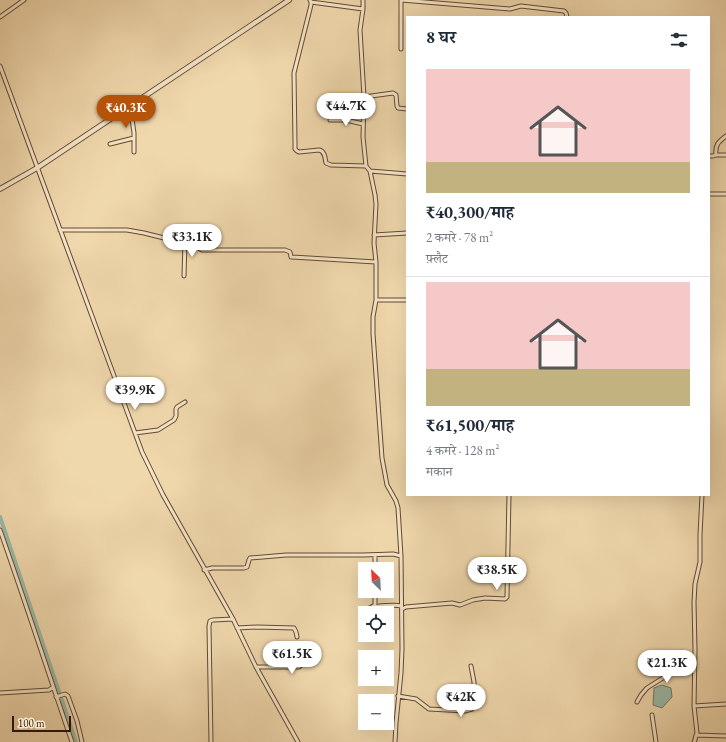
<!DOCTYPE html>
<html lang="hi">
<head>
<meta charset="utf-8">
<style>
	body { margin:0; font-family:"EB Garamond","Noto Serif Devanagari",serif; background:#f2f2f3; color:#1f2937; height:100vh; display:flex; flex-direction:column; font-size:15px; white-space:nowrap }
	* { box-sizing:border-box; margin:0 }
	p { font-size:13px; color:#747a83 }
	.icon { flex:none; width:22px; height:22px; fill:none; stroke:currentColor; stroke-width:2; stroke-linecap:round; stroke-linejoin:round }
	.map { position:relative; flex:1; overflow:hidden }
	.side { position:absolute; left:406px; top:16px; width:304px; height:480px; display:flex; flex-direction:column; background:#fff; border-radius:0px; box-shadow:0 4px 16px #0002 }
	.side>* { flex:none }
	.needle { width:26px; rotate:336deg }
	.fabs { position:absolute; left:358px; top:562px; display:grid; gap:8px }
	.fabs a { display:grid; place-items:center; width:36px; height:36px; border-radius:0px; background:#fff; box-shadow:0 4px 16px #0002; font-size:20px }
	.scale { position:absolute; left:12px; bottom:10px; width:59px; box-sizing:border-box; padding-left:4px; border:2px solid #371908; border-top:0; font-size:11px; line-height:14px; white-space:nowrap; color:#371908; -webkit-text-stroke:3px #f5e6ca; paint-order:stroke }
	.price { position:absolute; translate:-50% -34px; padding:0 9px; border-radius:14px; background:#fff; color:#222; font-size:13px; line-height:26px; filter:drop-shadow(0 1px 2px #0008) }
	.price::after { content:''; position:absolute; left:50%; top:24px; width:12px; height:9px; margin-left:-6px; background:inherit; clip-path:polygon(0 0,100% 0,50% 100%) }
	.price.active { background:#b45309; color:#fff }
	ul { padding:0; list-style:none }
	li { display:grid; align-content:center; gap:8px; height:212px; padding:0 20px }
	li+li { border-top:1px solid #e0e1e3 }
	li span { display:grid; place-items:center; height:124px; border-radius:0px; color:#555 }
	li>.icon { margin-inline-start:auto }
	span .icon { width:72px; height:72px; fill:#fffc; stroke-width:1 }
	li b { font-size:17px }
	h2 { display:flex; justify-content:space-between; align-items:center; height:48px; padding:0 20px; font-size:17px }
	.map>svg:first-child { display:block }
</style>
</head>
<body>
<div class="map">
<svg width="726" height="742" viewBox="0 0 726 742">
	<rect width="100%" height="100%" fill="#f0d8ad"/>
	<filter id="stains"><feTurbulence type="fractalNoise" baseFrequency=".005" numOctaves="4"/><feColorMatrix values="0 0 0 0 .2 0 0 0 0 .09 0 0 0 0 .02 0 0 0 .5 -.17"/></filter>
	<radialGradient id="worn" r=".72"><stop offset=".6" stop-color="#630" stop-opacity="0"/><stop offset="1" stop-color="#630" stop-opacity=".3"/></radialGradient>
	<path fill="#9abaa9" stroke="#727a69" d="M662,685L671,688L672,697L662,708L653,705L654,688Z"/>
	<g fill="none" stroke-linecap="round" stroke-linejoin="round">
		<path stroke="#9abaa9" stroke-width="4" d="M0,517L76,742"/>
		<g stroke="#654931" stroke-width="5">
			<path id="minor" d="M310,0L311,2V5L294,73L295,143V149L297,151L299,152L319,150C325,151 325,158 326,163L331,165L366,166
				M363,0V9L360,30L364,97L363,137L366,166L370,171L375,195L376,204L374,243L376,262V300L373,317V334L382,458L387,485L396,501L398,508L401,556
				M401,0L510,9L521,6L564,11L566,13L567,17
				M311,2L363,9
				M0,17L24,0
				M401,49V0
				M0,66L142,452L163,495L233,619L256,667L298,742
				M364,97L393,93L396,95L397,106L398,108L407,109
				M130,105L134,133V152
				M330,120H346L363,124
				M110,144L134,138
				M716,155H726
				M709,156H713L716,155C715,145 718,142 726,136
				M370,171L407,174
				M709,194H726
				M60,230H127L144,233L164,238L194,242L200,249L202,250H285L290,252L291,257H292L376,262
				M374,235L407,233
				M184,276L185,241
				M376,300H407
				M135,433L158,430L174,420L176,416V409L177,407L185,402
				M0,530C25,601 48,672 72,742
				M375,569V555
				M204,570L212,568H244L247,567L249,560L250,558L286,555H363L393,554L401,556L402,649L401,673L396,723L395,742
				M361,609H368L375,605V591
				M402,609L406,607L452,603L460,605L473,600L485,598L505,599L507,597L509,495
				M375,613L376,607L379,606C386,606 395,604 401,606
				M237,628L257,627L294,628L296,632L297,637
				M256,667H299C305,664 301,655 304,649
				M0,693L49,690L53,687
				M398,696L416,699L429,709L465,711L472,709L473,708L474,705V682L471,666
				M56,697L65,694L68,696L77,721L82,742
				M637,702L641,695L647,688L666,676L674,668L694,666
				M694,706L726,704
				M652,715L656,742
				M696,735L726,736
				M211,742L209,626L210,621L213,620L233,619
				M694,742C696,739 695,736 697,733L694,706L695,650L694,602L695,584L700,562V535L702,495"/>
		</g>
		<g stroke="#654931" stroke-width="6">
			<path id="tertiary" d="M0,189L37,168L289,0"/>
		</g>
		<use href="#minor" stroke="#f5e6ca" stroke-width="3"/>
		<use href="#tertiary" stroke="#f5e6ca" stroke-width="4"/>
	</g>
	<rect width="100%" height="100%" filter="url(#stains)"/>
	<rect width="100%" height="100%" fill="url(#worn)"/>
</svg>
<div class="fabs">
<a><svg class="needle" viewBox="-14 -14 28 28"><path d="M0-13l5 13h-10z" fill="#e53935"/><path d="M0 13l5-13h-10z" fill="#747a83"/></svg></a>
<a><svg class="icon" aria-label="locate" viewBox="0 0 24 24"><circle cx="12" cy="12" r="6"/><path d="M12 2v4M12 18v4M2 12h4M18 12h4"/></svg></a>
<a>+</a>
<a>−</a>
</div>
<div class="scale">100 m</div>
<b class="price" style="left:346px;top:127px">₹44.7K</b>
<b class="price active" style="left:126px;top:129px">₹40.3K</b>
<b class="price" style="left:192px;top:258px">₹33.1K</b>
<b class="price" style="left:135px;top:411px">₹39.9K</b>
<b class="price" style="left:497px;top:591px">₹38.5K</b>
<b class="price" style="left:292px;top:675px">₹61.5K</b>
<b class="price" style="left:667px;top:684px">₹21.3K</b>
<b class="price" style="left:461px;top:718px">₹42K</b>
<section class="side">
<h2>8 घर<svg class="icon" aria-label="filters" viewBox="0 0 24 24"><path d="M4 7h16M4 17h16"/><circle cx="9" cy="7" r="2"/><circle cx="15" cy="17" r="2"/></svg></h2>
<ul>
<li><span style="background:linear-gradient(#f6c9c9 75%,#c2b280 0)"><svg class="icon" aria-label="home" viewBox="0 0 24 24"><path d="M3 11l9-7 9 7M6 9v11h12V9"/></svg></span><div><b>₹40,300/माह</b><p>2 कमरे · 78 m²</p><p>फ़्लैट</p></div></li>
<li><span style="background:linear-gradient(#f6c9c9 70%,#c2b280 0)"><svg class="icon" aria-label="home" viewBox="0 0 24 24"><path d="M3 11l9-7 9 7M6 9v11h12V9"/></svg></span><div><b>₹61,500/माह</b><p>4 कमरे · 128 m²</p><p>मकान</p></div></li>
</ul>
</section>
</div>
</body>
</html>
